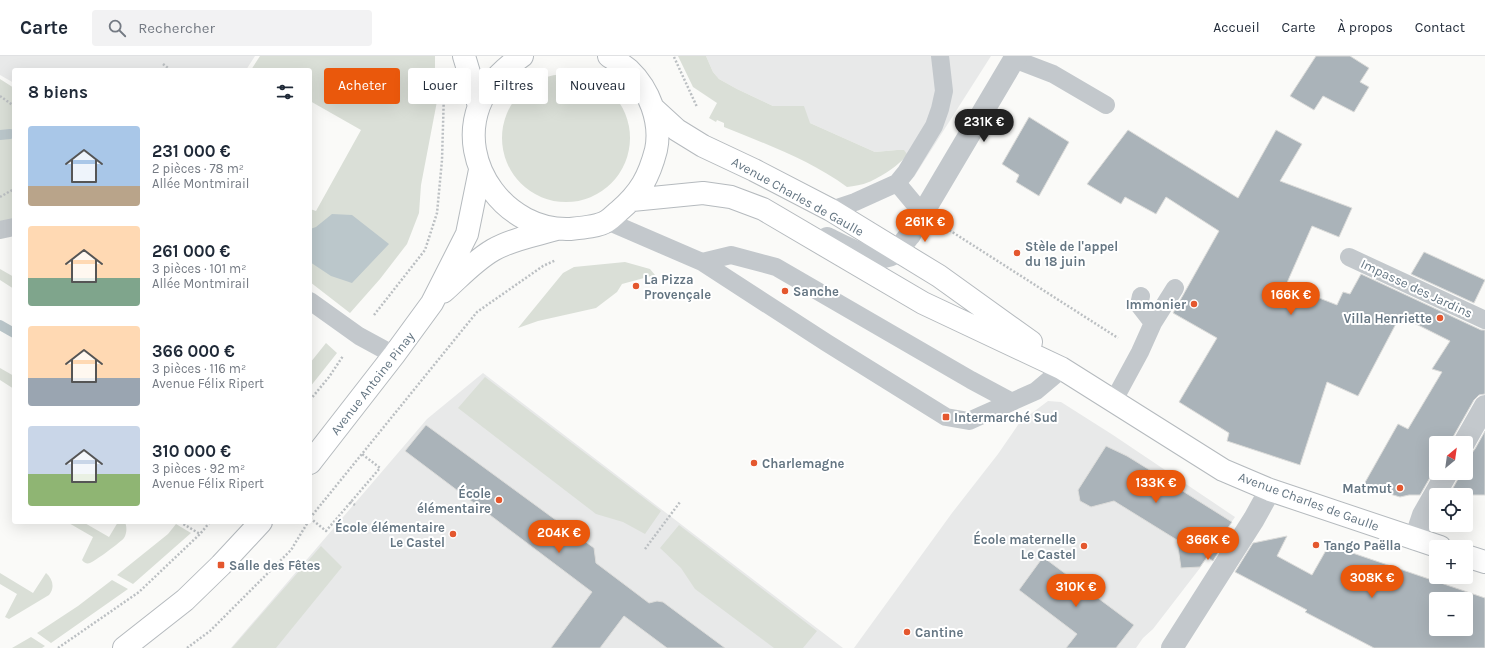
<!DOCTYPE html>
<html lang="fr">
<head>
<meta charset="utf-8">
<style>
	body { margin:0; font-family:Karla,sans-serif; background:#f2f2f3; color:#1f2937; height:100vh; display:flex; flex-direction:column; font-size:15px; white-space:nowrap }
	* { box-sizing:border-box; margin:0 }
	p { font-size:13px; color:#747a83 }
	.icon { flex:none; width:22px; height:22px; fill:none; stroke:currentColor; stroke-width:2; stroke-linecap:round; stroke-linejoin:round }
	.map { position:relative; flex:1; overflow:hidden }
	.details { position:absolute; left:12px; top:12px; width:300px; height:456px; display:flex; flex-direction:column; background:#fff; border-radius:4px; box-shadow:0 4px 16px #0002 }
	.details>* { flex:none }
	.banner { position:absolute; left:324px; top:12px; width:380px; height:36px; display:flex; gap:8px }
	.needle { width:26px; rotate:29deg }
	.controls { position:absolute; left:1429px; top:380px; display:grid; gap:8px }
	.controls a { display:grid; place-items:center; width:44px; height:44px; border-radius:4px; background:#fff; box-shadow:0 4px 16px #0002; font-size:20px }
	.price { position:absolute; translate:-50% -34px; padding:0 9px; border-radius:14px; background:#ea580c; color:#fff; font-size:13px; line-height:26px; filter:drop-shadow(0 1px 2px #0008) }
	.price::after { content:''; position:absolute; left:50%; top:24px; width:12px; height:9px; margin-left:-6px; background:inherit; clip-path:polygon(0 0,100% 0,50% 100%) }
	.price.active { background:#222; color:#fff }
	ul { padding:0; list-style:none }
	li { display:flex; align-items:center; gap:12px; height:100px; padding:0 16px }
	li span { display:grid; place-items:center; flex:none; width:112px; height:80px; border-radius:4px; color:#555 }
	li>.icon { margin-inline-start:auto }
	span .icon { width:48px; height:48px; fill:#fffc; stroke-width:1 }
	li b { font-size:17px }
	h2 { display:flex; justify-content:space-between; align-items:center; height:48px; padding:0 16px; font-size:17px }
	.chip { padding:0 14px; border-radius:4px; background:#fff; box-shadow:0 4px 16px #0002; font-size:14px; line-height:36px }
	.chip.active { background:#ea580c; color:#fff }
	header { display:flex; align-items:center; gap:24px; box-sizing:border-box; height:56px; padding:0 20px; background:#fff; border-bottom:1px solid #e0e1e3 }
	header strong { font-size:19px }
	nav { display:flex; gap:22px; margin-inline-start:auto; font-size:14px }
	.search { width:280px; height:36px; background:#f2f2f3; display:flex; align-items:center; gap:10px; box-sizing:border-box; padding:0 14px; border-radius:4px; color:#747a83; font-size:15px }
	.map>svg:first-child { display:block }
</style>
</head>
<body>
<header>
<strong>Carte</strong>
<div class="search"><svg class="icon" aria-label="search" viewBox="0 0 24 24"><circle cx="10" cy="10" r="6"/><path d="M15 15l6 6"/></svg>Rechercher</div>
<nav><a>Accueil</a><a>Carte</a><a>À propos</a><a>Contact</a></nav>
</header>
<div class="map">
<svg width="1485" height="592" viewBox="0 0 1485 592">
	<rect width="100%" height="100%" fill="#fafaf8"/>
	<path fill="#e8e9e9" d="M0,0H255L246,14H14V27L0,19Z
		M706,0H991L914,121L900,111L907,98L897,94L875,96L810,67L786,50H773L737,33L719,23L713,16Z
		M483,317L843,592H231L427,363Z
		M1048,345L1061,346L1113,379L1235,461L1200,512L1153,573L1143,582L1136,592H854L952,457L998,398L1020,366Z"/>
	<path fill="#dadfd7" d="M260,0H435V27L438,40L421,129L419,157L407,188L380,223L350,257L310,226V153L316,155L361,74L310,45V14H251Z
		M678,0H706L713,16L719,23L737,33L773,50H804L810,67L875,96L897,94H904L907,98C902,108 879,122 869,126C862,129 854,130 847,131C810,104 766,88 724,71V67L717,64L716,66L709,62L717,47L693,31Z
		M502 82a64 64 0 1 1 128 0a64 64 0 1 1-128 0Z
		M0,23L14,32V164L0,167Z
		M625,206L650,213L655,219L622,228L617,236L596,252L538,265L518,272L563,217L574,211Z
		M0,213L14,221V233L0,224Z
		M326,287L337,297L310,331V307Z
		M0,312L14,320V333L0,324Z
		M485,321L661,455L645,478L623,466L596,458L458,352Z
		M67,466H83L109,481L118,466H125C127,471 127,477 124,482C122,485 94,506 90,507C87,508 84,507 82,504L93,481Z
		M176,468L191,477L133,528L117,519L168,478Z
		M679,469L817,575L803,592H774L695,533L681,512L660,492Z
		M321,490L342,511L276,592H232Z
		M0,517L33,537L46,517C53,523 55,532 49,539L9,563L5,561L17,538L0,528Z
		M112,524L128,533L51,587L37,577L78,550Z
		M31,581L45,590L42,592H12Z"/>
	<path fill="#bbc7cb" d="M332,158L352,159L389,188L352,227L331,220L310,206V173L316,171Z"/>
	<g fill="none" stroke-linecap="round" stroke-linejoin="round">
		<path stroke="#bbc7cb" stroke-width="10" d="M0,79L10,78
			M0,269L14,277"/>
	</g>
	<path fill="#aab3b9" stroke="#dcdcda" fill-rule="evenodd" d="M1316,0H1350L1369,12L1360,26L1369,31L1354,56L1323,40L1314,54L1290,40Z
		M1029,61L1069,86L1039,140L1016,126L1019,119L1002,108Z
		M1128,74L1238,142L1276,74L1302,88L1280,125L1352,152L1339,181L1312,170L1286,229L1337,249L1343,236L1350,238L1361,218L1481,274H1485V338L1479,339L1474,344L1453,381L1452,387H1436V411L1420,439H1409L1400,441L1363,430L1398,368L1408,373L1442,316L1432,313L1450,285L1400,260L1358,340L1327,326L1300,409L1227,385L1229,377L1179,346L1217,282L1173,257L1219,175L1166,141L1156,158L1125,141L1121,148L1087,128Z
		M1424,196L1485,224L1474,247L1411,218Z
		M426,369L594,492L596,507L649,547L657,545L663,546L725,592H667L624,560L600,592H551L592,536L405,395Z
		M1485,375V439H1449L1458,423L1459,417H1466V399L1471,398L1475,393Z
		M1106,390L1127,400L1161,421L1169,418L1181,426V434L1232,466L1209,498L1219,495L1213,505L1207,501L1200,511L1181,512L1177,484L1114,445L1091,451L1080,445L1078,434Z
		M1287,480L1277,500L1312,519L1329,489L1485,542V592H1374L1305,556L1307,554L1235,516L1253,487ZM1436,543H1466V573H1436Z
		M1043,501L1134,569L1116,592H1066L1077,578L1019,534Z"/>
	<g fill="none" stroke-linecap="round" stroke-linejoin="round">
		<g stroke="#b5babe" stroke-width="24">
			<path id="primary" d="M464,0L479,50
				M522,0C503,13 487,28 479,50C457,109 507,175 569,173C580,172 598,171 607,165C612,162 615,158 619,155C640,137 649,121 656,94C662,66 649,33 629,14C623,9 615,4 609,0
				M653,52L677,74L703,90L754,114L831,154L939,220L1031,286
				M632,144L703,137L731,141L763,153L923,247L1061,312L1223,414L1270,434L1440,491
				M443,236C459,222 474,205 493,194C512,183 536,179 557,173
				M310,407L394,299L432,247L467,178L480,114
				M1466,500L1485,506
				M124,592L185,544L221,509L261,466"/>
		</g>
		<path stroke="#bbbfc2" stroke-width="2.5" stroke-dasharray="2 2" stroke-linecap="butt" d="M674,1L697,51
			M163,8L168,12L167,14
			M0,40L14,50
			M0,141L14,133
			M946,172L1118,282
			M374,259L425,194L437,157L442,104L444,36
			M310,344L329,321L343,300
			M350,446L355,449
			M310,462L477,256L543,210L556,204
			M310,462L326,475L380,412L362,398
			M180,466L200,478
			M645,493L680,446
			M58,592L139,536L200,478L210,466
			M187,592L210,575L291,494L308,466"/>
		<path stroke="#c3c8cc" stroke-width="18" d="M1014,3L1053,18L1106,49
			M897,127L906,116L934,70L940,53L944,35L940,0
			M831,154L855,146L897,127L922,157
			M607,165L702,206L827,287L946,361L969,365L980,360L1036,335L1055,319L1061,312
			M0,174L14,171
			M1349,201L1485,264
			M702,206L731,199L776,211L971,324L1012,346
			M1141,240L1139,249L1153,267
			M310,245L359,280L394,299
			M1114,344L1140,296L1153,267L1175,232"/>
		<path stroke="#c3c8cc" stroke-width="22" d="M827,182C844,190 878,211 896,196C901,192 905,184 910,179L1016,0
			M1464,387L1485,350
			M1415,483L1423,459L1447,417
			M1172,592L1254,463L1270,434"/>
		<use href="#primary" stroke="#fff" stroke-width="22"/>
	</g>
	<g fill="#e4572e" stroke="#fff" stroke-width="1.5">
		<circle cx="1017" cy="197" r="4"/>
		<circle cx="636" cy="230" r="4"/>
		<circle cx="785" cy="235" r="4"/>
		<circle cx="1194" cy="248" r="4"/>
		<circle cx="1440" cy="262" r="4"/>
		<rect x="942" y="357" width="8" height="8" rx="2"/>
		<circle cx="754" cy="407" r="4"/>
		<circle cx="1400" cy="432" r="4"/>
		<circle cx="499" cy="444" r="4"/>
		<circle cx="453" cy="478" r="4"/>
		<circle cx="1316" cy="489" r="4"/>
		<circle cx="1084" cy="490" r="4"/>
		<rect x="217" y="505" width="8" height="8" rx="2"/>
		<circle cx="907" cy="576" r="4"/>
	</g>
	<g text-anchor="middle" stroke-width="4" stroke-linejoin="round" paint-order="stroke">
		<g font-size="13" fill="#657683" stroke="#fff">
			<text transform="translate(798 140) rotate(29)" y="5">Avenue Charles de Gaulle</text>
			<text transform="translate(1417 232) rotate(25)" y="5">Impasse des Jardins</text>
			<text transform="translate(372 327) rotate(-52)" y="5">Avenue Antoine Pinay</text>
			<text transform="translate(1309 445) rotate(20)" y="5">Avenue Charles de Gaulle</text>
		</g>
		<g font-size="13" font-weight="bold" fill="#657683" stroke="#fff" text-anchor="start">
			<text x="1025" y="195">Stèle de l'appel<tspan x="1025" dy="15">du 18 juin</tspan></text>
			<text x="644" y="228">La Pizza<tspan x="644" dy="15">Provençale</tspan></text>
			<text x="793" y="240">Sanche</text>
			<text x="1186" y="253" text-anchor="end">Immonier</text>
			<text x="1432" y="267" text-anchor="end">Villa Henriette</text>
			<text x="954" y="366">Intermarché Sud</text>
			<text x="762" y="412">Charlemagne</text>
			<text x="1392" y="437" text-anchor="end">Matmut</text>
			<text x="491" y="442" text-anchor="end">École<tspan x="491" dy="15">élémentaire</tspan></text>
			<text x="445" y="476" text-anchor="end">École élémentaire<tspan x="445" dy="15">Le Castel</tspan></text>
			<text x="1076" y="488" text-anchor="end">École maternelle<tspan x="1076" dy="15">Le Castel</tspan></text>
			<text x="1324" y="494">Tango Paëlla</text>
			<text x="229" y="514">Salle des Fêtes</text>
			<text x="915" y="581">Cantine</text>
		</g>
	</g>
</svg>
<div class="controls">
<a><svg class="needle" viewBox="-14 -14 28 28"><path d="M0-13l5 13h-10z" fill="#e53935"/><path d="M0 13l5-13h-10z" fill="#747a83"/></svg></a>
<a><svg class="icon" aria-label="locate" viewBox="0 0 24 24"><circle cx="12" cy="12" r="6"/><path d="M12 2v4M12 18v4M2 12h4M18 12h4"/></svg></a>
<a>+</a>
<a>−</a>
</div>
<b class="price active" style="left:984px;top:87px">231K €</b>
<b class="price" style="left:925px;top:187px">261K €</b>
<b class="price" style="left:1291px;top:260px">166K €</b>
<b class="price" style="left:1156px;top:448px">133K €</b>
<b class="price" style="left:559px;top:498px">204K €</b>
<b class="price" style="left:1208px;top:505px">366K €</b>
<b class="price" style="left:1372px;top:543px">308K €</b>
<b class="price" style="left:1076px;top:552px">310K €</b>
<div class="banner">
<a class="chip active">Acheter</a>
<a class="chip">Louer</a>
<a class="chip">Filtres</a>
<a class="chip">Nouveau</a>
</div>
<section class="details">
<h2>8 biens<svg class="icon" aria-label="filters" viewBox="0 0 24 24"><path d="M4 7h16M4 17h16"/><circle cx="9" cy="7" r="2"/><circle cx="15" cy="17" r="2"/></svg></h2>
<ul>
<li><span style="background:linear-gradient(#a9c7e8 75%,#b9a48a 0)"><svg class="icon" aria-label="home" viewBox="0 0 24 24"><path d="M3 11l9-7 9 7M6 9v11h12V9"/></svg></span><div><b>231 000 €</b><p>2 pièces · 78 m²</p><p>Allée Montmirail</p></div></li>
<li><span style="background:linear-gradient(#ffd9b3 65%,#7fa58c 0)"><svg class="icon" aria-label="home" viewBox="0 0 24 24"><path d="M3 11l9-7 9 7M6 9v11h12V9"/></svg></span><div><b>261 000 €</b><p>3 pièces · 101 m²</p><p>Allée Montmirail</p></div></li>
<li><span style="background:linear-gradient(#ffd9b3 65%,#9aa5b1 0)"><svg class="icon" aria-label="home" viewBox="0 0 24 24"><path d="M3 11l9-7 9 7M6 9v11h12V9"/></svg></span><div><b>366 000 €</b><p>3 pièces · 116 m²</p><p>Avenue Félix Ripert</p></div></li>
<li><span style="background:linear-gradient(#c9d6e8 60%,#8fb573 0)"><svg class="icon" aria-label="home" viewBox="0 0 24 24"><path d="M3 11l9-7 9 7M6 9v11h12V9"/></svg></span><div><b>310 000 €</b><p>3 pièces · 92 m²</p><p>Avenue Félix Ripert</p></div></li>
</ul>
</section>
</div>
</body>
</html>
